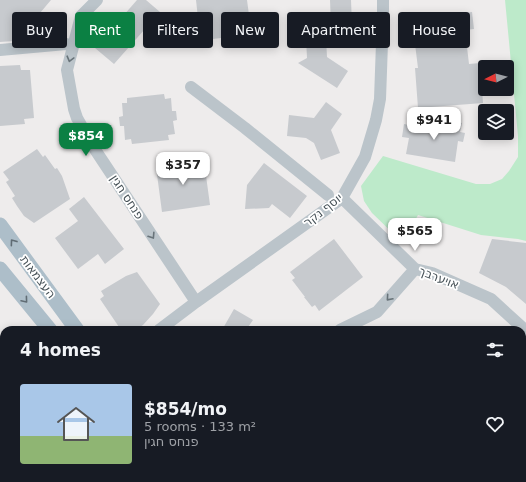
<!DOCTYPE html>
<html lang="en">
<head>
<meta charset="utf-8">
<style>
	body { margin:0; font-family:"DejaVu Sans","Noto Sans Hebrew",sans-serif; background:#20242c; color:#f1f3f6; height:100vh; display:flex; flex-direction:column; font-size:15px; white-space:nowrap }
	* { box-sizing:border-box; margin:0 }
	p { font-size:13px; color:#9ea1a6 }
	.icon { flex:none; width:22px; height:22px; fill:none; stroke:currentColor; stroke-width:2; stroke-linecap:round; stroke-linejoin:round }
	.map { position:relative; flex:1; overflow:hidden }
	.sheet { position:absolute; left:0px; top:326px; width:526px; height:156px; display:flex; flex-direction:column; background:#171b24; border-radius:12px 12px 0 0; box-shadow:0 2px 10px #0003 }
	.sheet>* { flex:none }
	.hud { position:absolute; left:12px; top:12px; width:502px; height:36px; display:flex; gap:8px }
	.needle { width:26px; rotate:264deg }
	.controls { position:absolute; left:478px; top:60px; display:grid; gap:8px }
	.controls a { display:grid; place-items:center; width:36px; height:36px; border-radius:4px; background:#171b24; box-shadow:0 2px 10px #0003; font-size:20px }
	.price { position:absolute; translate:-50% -34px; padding:0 9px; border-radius:8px; background:#fff; color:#222; font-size:13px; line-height:26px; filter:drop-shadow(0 1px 2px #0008) }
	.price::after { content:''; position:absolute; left:50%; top:24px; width:12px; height:9px; margin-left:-6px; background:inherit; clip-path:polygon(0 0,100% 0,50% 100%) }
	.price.current { background:#0b8043; color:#fff }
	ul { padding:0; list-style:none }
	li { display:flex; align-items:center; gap:12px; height:100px; padding:0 20px }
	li+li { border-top:1px solid #363941 }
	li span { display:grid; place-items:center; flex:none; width:112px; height:80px; border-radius:4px; color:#555 }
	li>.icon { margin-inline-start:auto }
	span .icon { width:48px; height:48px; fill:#fffc; stroke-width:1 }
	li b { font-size:17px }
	h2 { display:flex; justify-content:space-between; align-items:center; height:48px; padding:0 20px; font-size:17px }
	.pill { padding:0 14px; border-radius:4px; background:#171b24; box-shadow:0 2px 10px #0003; font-size:14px; line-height:36px }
	.pill.current { background:#0b8043; color:#fff }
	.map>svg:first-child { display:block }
</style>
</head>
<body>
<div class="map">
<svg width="526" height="482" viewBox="0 0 526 482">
	<rect width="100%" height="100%" fill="#eeecec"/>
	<path fill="#bdeaca" d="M505,0H526V241L518,239L481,235L418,215L403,243L372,213L364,201L361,186L383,156L476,184H490L502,179L509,171L518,157V136Z"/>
	<path fill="#c7cace" d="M0,0H51L40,13L42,39L0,42Z
		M137,0H146L160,12L114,64L95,48Z
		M196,0H247L251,30L247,31V35L204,40V36H200Z
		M330,0H351L352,25H331Z
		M472,12L474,29L465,30L469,64L480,63L483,103L418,108L415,68H418L414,36L402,37L400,20Z
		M306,38H326L327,57L348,71L337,88L298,63L307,58Z
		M20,65L21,70H30L34,118L24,119L25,124L0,126V66Z
		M164,94L165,99L171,98L172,111H176L177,120L173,121L175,134L168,135L169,140L132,144L131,139L125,140L124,126H120L119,117L123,116L122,103H127V98Z
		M326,102L342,114L331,130L340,153L321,160L314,143L306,138L287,136L289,115L314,118Z
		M446,120L462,123L460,132L465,133L463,142L458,141L455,162L406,154L409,138L402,137L404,124L444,131Z
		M37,149L43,157L45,155L55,169L57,168L62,176L70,199L34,223L24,216L17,206L12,198L15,196L6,182L9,180L3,172Z
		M204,161L210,205L162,212L156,167Z
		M264,163L307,196L290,218L272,204L269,208L245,209L247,185Z
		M84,197L124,249L105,264L98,254L78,269L55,238L78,221L69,209Z
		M334,239L363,277L319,311L315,305L312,307L304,297H305L292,280L295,278L290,272Z
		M492,239L526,243V304L506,287L479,273Z
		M137,272L160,304L153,314L143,325L135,330H121L100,299L104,296L101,291L126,276Z
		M234,309L253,320L246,330H222Z"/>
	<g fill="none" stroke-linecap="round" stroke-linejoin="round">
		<path stroke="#bbc4ca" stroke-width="12" d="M97,0L81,16L67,70L74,109L77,118L94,148L196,302
			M0,50L66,44
			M191,87L245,128L328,195
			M342,198L415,269L432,273L491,299L526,331
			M159,330L196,302L342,198L365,157L376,120L380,99L383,15V0
			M340,330L377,312L415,269
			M0,405L4,409
			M64,478L68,482
			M310,478L313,481L319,482"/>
		<path stroke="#adbec9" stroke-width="15" d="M0,225L77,330
			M0,269L50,330
			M166,478L169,482
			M189,478L192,482"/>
	</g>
	<defs><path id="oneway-chevron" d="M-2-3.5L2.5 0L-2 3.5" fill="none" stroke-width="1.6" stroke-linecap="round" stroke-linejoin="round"/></defs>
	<g stroke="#69747a">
		<use href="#oneway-chevron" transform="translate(70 59) rotate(105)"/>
		<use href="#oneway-chevron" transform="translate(152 236) rotate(57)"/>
		<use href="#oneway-chevron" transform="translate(389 298) rotate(131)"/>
	</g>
	<g stroke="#606c74">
		<use href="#oneway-chevron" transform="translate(13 242) rotate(-126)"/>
		<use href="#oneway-chevron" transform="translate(25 300) rotate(50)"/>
	</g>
	<g text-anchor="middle" stroke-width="3.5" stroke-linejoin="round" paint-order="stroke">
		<g font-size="12" fill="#465157" stroke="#fff">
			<text transform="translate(127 197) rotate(57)" y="4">פנחס חגין</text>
			<text transform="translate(323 210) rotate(-38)" y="4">יוסף נקר</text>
			<text transform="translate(38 277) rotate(53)" y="4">העצמאות</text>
			<text transform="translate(439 278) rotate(21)" y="4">אויערבך</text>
		</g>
	</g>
</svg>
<div class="controls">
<a><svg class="needle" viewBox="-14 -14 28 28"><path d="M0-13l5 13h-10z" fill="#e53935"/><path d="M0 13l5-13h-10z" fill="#9ea1a6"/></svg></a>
<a><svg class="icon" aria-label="layers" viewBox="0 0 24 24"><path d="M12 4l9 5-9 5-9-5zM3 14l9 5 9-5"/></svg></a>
</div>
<b class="price" style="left:434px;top:141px">$941</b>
<b class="price current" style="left:86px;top:157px">$854</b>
<b class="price" style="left:183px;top:186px">$357</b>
<b class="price" style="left:415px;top:252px">$565</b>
<div class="hud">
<a class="pill">Buy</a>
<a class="pill current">Rent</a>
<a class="pill">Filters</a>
<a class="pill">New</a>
<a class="pill">Apartment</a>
<a class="pill">House</a>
</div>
<section class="sheet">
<h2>4 homes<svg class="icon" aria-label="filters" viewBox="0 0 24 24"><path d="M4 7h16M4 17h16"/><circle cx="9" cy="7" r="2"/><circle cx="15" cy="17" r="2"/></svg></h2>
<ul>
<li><span style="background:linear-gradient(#a9c7e8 65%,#8fb573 0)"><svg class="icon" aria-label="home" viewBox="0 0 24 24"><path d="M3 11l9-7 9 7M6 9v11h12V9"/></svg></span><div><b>$854/mo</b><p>5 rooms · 133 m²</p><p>פנחס חגין</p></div><svg class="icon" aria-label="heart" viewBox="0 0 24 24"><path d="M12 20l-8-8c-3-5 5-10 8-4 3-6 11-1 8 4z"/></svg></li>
</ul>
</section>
</div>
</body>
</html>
